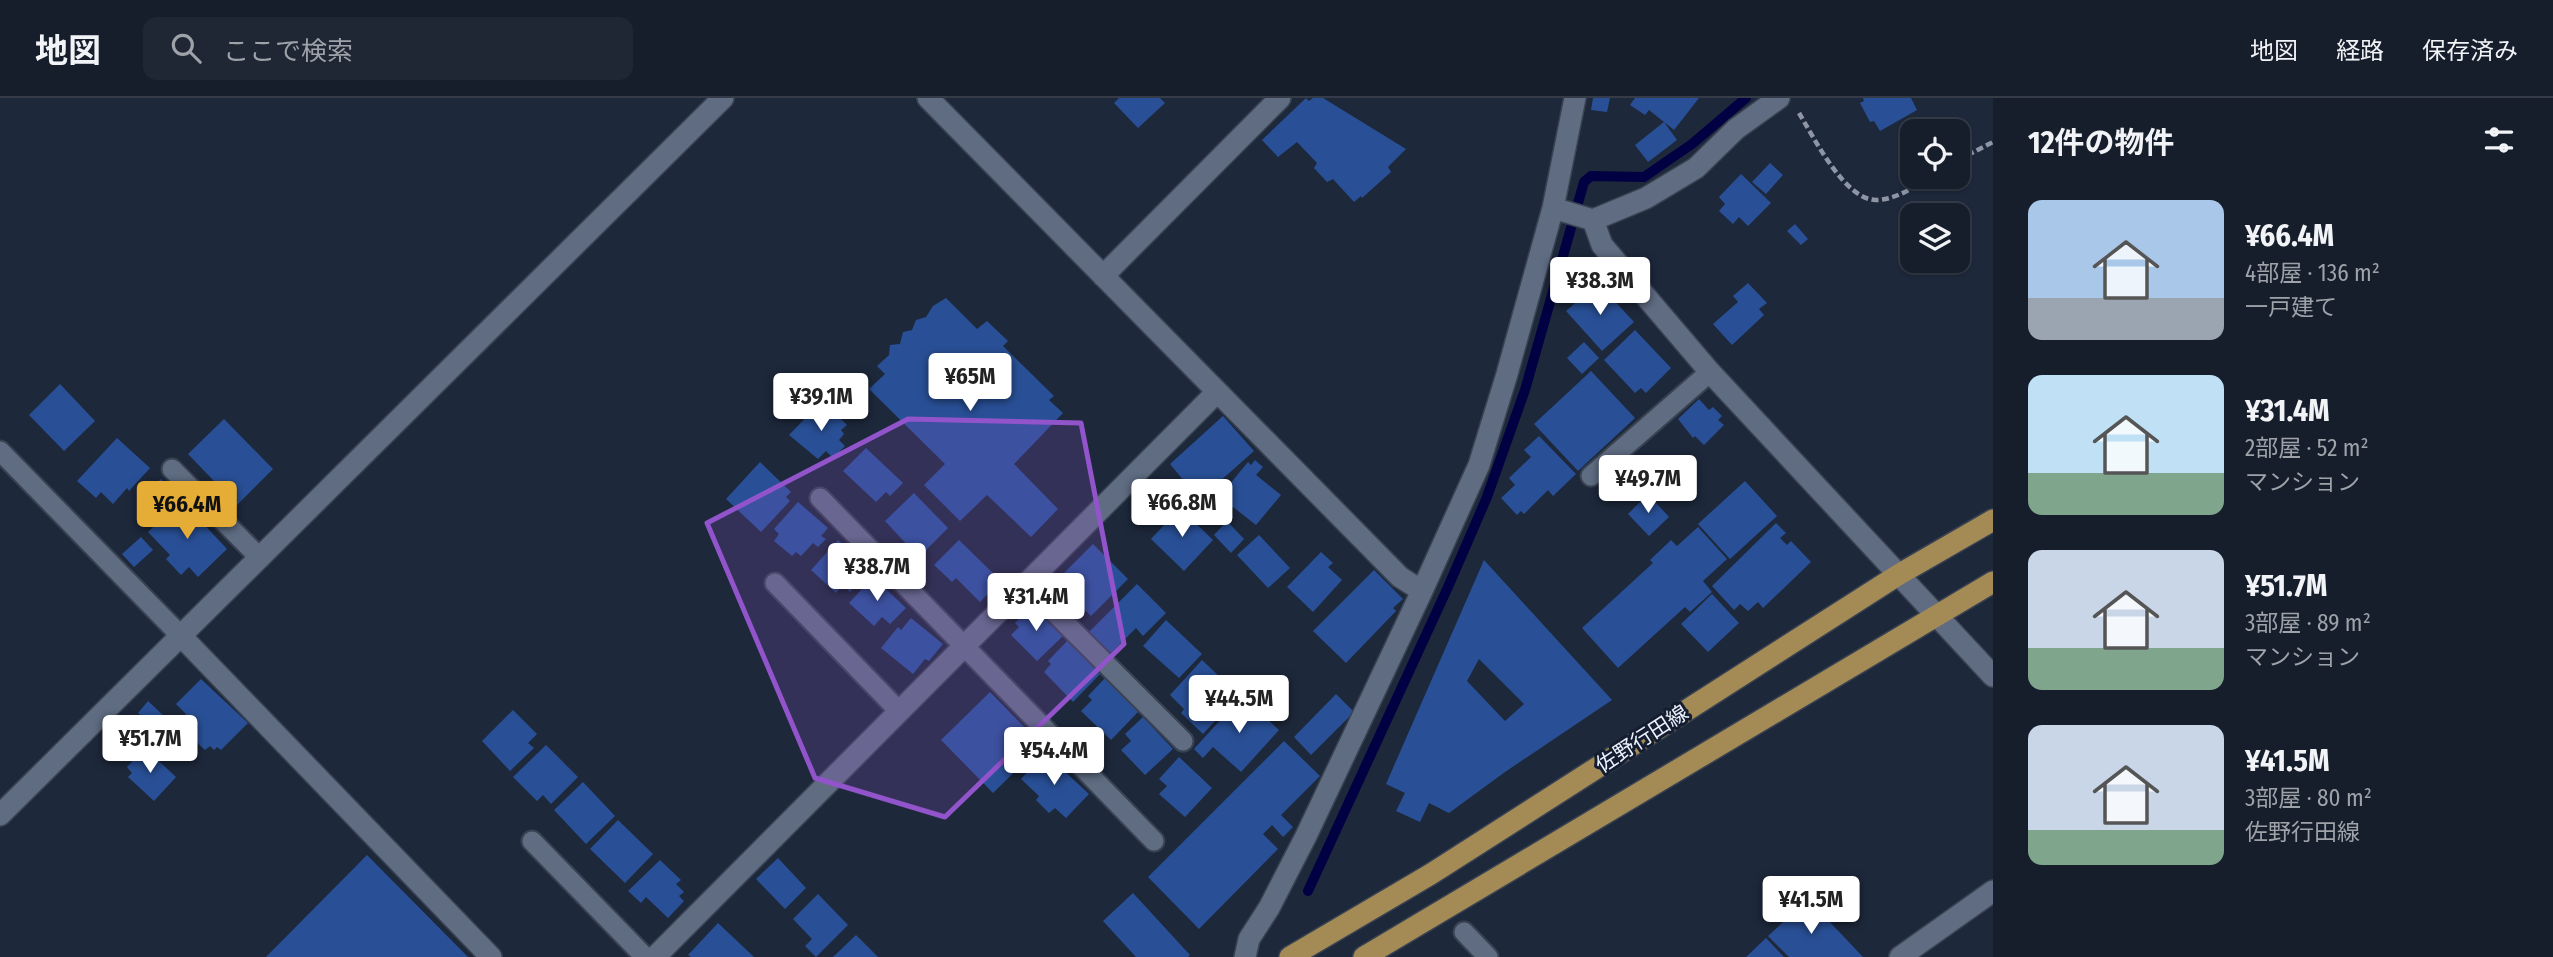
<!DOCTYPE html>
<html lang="ja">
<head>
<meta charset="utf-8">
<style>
	body { margin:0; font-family:"Fira Sans Condensed","Noto Sans JP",sans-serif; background:#1f2734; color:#f1f3f6; height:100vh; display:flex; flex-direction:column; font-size:26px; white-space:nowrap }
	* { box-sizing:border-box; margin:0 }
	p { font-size:23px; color:#9ea2a9 }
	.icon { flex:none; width:38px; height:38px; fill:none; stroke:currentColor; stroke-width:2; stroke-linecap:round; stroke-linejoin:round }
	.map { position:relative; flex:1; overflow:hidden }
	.sheet { display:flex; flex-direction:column; background:#161e2c; width:560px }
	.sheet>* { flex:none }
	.tools { position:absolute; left:1900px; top:21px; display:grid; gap:14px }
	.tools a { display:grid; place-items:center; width:70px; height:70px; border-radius:14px; background:#161e2c; box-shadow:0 2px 5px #0004,0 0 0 2px #353c48; font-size:35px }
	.price { position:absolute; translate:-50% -60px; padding:0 16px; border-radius:7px; background:#fff; color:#222; font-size:23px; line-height:46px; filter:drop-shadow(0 2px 4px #0008) }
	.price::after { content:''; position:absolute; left:50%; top:42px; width:21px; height:16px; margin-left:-10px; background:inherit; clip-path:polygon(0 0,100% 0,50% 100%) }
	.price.current { background:#e5ad36; color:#111 }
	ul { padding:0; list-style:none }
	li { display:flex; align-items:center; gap:21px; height:175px; padding:0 35px }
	li span { display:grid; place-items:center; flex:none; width:196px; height:140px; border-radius:14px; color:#555 }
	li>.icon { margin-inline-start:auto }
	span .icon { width:84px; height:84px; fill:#fffc; stroke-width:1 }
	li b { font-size:30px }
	h2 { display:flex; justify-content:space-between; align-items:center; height:84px; padding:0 35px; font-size:30px }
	header { display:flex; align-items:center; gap:42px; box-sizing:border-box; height:98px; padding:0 35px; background:#161e2c; border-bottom:2px solid #353c48 }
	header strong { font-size:33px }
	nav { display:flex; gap:38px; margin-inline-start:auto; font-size:24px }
	.search { width:490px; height:63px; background:#1f2734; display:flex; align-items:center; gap:18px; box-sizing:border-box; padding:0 24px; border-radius:14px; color:#9ea2a9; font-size:26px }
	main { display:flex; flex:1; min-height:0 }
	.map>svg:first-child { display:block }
</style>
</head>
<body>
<header>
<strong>地図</strong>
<div class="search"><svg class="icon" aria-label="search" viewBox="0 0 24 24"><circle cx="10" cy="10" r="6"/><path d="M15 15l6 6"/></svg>ここで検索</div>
<nav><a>地図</a><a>経路</a><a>保存済み</a></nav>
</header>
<main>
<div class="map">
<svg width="1993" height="859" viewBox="0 0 1993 859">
	<rect width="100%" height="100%" fill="#1d283b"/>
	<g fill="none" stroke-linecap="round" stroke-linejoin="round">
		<path stroke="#000042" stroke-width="10" d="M1308,793L1448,489L1487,399L1525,292L1584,84L1591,78L1644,79L1692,46L1746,0"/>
	</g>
	<path fill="#295097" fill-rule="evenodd" d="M1119,0H1160L1165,5L1138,30L1114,5Z
		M1306,0L1309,3L1313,0H1323L1406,51L1388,69L1391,74L1362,100L1361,98L1354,104L1333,81L1327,84L1314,70L1317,65L1297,44L1278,59L1262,42Z
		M1593,0H1610L1607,14L1591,12Z
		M1635,0H1699L1674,32L1649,12L1645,17L1630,7Z
		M1863,0H1911L1917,12L1880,33L1874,23L1870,24L1860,5L1864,3Z
		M1664,24L1677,42L1648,64L1635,47Z
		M1770,65L1783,77L1766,96L1752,84Z
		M1741,76L1771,105L1748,128L1739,119L1733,126L1719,113L1725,106L1719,99Z
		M1795,126L1808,141L1801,147L1787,133Z
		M1598,185L1634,224L1602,253L1566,213Z
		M1748,185L1767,205L1759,211L1764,217L1732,247L1713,226L1738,204L1733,198Z
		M946,200L977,231L987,223L1008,243L1003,248L1054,298L1049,302L1063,315L1014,366L1058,411L1031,439L987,397L960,423L924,387L945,366L869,291L885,276L877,268L889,257L890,247L900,246L903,234L912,232L916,222L926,219L933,208Z
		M1635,232L1671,270L1646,295L1641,290L1635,295L1604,262Z
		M1584,244L1599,260L1582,276L1567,260Z
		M1591,273L1635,320L1578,373L1534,326Z
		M60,286L95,323L64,353L29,317Z
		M1699,301L1709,312L1713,309L1722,318L1718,322L1724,327L1704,347L1695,338L1693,340L1678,321Z
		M827,307L847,327L841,332L844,336L839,342L845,348L833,360L826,353L818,361L789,337L817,308L821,312Z
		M1223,318L1254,353L1201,400L1206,406L1197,414L1176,391L1184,383L1170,366Z
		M224,321L273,371L237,407L188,356Z
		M1539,338L1576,376L1553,398L1548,392L1524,416L1521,413L1517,417L1501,400L1515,387L1509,380L1531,359L1524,352Z
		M117,340L150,370L129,393L127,390L113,406L101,394L96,400L77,383Z
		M866,350L903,385L890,398L886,394L876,404L843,373Z
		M1255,362L1263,369L1256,377L1281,397L1256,427L1233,409L1228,414L1215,404L1248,364L1251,367Z
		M760,364L791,394L786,399L790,403L761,434L726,401Z
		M161,381L176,398L159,415L143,399Z
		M1745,383L1777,418L1730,461L1698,426Z
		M914,395L948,430L925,453L917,445L911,451L885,423Z
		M1648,396L1669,419L1649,438L1628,416Z
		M181,402L227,451L198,479L189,469L181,477L166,461L170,457L148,434Z
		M798,404L828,430L821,438L826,441L818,449L813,445L801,458L796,454L792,458L774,443L779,436L774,431Z
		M1180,410L1213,442L1184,473L1151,441Z
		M1227,423L1244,441L1231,455L1214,437Z
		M1776,425L1786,435L1780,440L1787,447L1791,443L1811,464L1763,510L1758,504L1748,513L1740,506L1734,512L1712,488Z
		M1698,429L1727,461L1703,483L1712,494L1690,514L1685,509L1618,570L1582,530L1653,465L1650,462L1671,442L1677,448Z
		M1259,437L1290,470L1268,490L1237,457Z
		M141,439L153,452L134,469L122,456Z
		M838,442L870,471L850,494L843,487L836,495L811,472Z
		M959,442L1001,483L980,504L956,480L952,484L934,467Z
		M1093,446L1128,481L1091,518L1056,483Z
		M1321,454L1333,465L1328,469L1342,482L1313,514L1287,489Z
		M1484,462L1612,602L1505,674L1449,715L1429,705L1420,724L1396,713L1405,695L1386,686ZM1479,561L1524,606L1505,623L1467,583Z
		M1374,472L1403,501L1393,510L1396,513L1346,565L1313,533Z
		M873,479L906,510L890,526L882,519L874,528L849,505Z
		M1137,486L1166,515L1143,538L1136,530L1110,556L1088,535Z
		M1712,496L1739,525L1708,554L1681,526Z
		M1033,507L1064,537L1037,563L1011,537L1019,529L1015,525Z
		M911,520L943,546L929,563L925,561L913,576L881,550L898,529L901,532Z
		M1166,522L1202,556L1179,580L1143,548Z
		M1068,542L1101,575L1073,604L1044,574L1051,566L1048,563Z
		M1202,562L1239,597L1203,636L1181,615L1184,611L1170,597Z
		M1105,580L1139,613L1111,642L1081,613L1092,602L1088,598Z
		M201,581L248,625L221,652L217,649L214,652L210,648L205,652L177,626L186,616L176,606Z
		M990,594L1042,647L993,695L941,642Z
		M1336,596L1354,614L1311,657L1294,639Z
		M1242,598L1279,632L1241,674L1213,649L1203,660L1194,651Z
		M148,603L166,620L156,631L138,615Z
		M513,612L537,636L528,645L534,650L510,673L482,643Z
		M1143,619L1173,651L1145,677L1121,652L1131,643L1125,636Z
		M1284,643L1320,678L1281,717L1293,729L1283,739L1272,727L1263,736L1278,751L1199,831L1148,779Z
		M546,647L578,679L551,706L543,697L537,703L513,679Z
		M145,650L176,679L154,703L128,679L132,675L127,669Z
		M1045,655L1089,696L1066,720L1055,710L1049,715L1036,702L1039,698L1021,681Z
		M1179,659L1212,690L1185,719L1159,696L1167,688L1159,681Z
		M583,684L615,718L586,746L554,712Z
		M618,722L653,756L625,785L590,751Z
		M367,757L468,859H266Z
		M778,760L806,790L785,811L756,781Z
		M660,762L681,782L676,786L684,794L679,798L684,803L668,820L646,799L641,805L628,793Z
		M1133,795L1190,857L1188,859H1136L1103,823Z
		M818,796L848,827L816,859L805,848L812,841L793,821Z
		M1808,801L1863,859H1789L1768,838Z
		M718,825L754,859H691L688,857Z
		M856,837L878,859H833Z
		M1766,840L1784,859H1746Z"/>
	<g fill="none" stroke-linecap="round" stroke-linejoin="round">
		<g stroke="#394251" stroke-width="23">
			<path id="lane" d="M0,353L181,538
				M172,371L260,460
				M1591,378L1710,274
				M820,400L1154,743
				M775,485L899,613
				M1026,486L1183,643
				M532,743L645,859
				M1464,834L1488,859"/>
		</g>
		<g stroke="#394251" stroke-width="24">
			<path id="street" d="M928,0L1400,479L1422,493
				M1575,0L1553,110L1593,122L1646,100L1696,70L1736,31L1779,0
				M1593,122L1602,147L1710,274L1993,578
				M1103,178L1280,0
				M181,538L491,859
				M0,717L723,0
				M655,859L1217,294
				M1245,859L1249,841L1269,810L1306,738L1422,493L1479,367L1507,276L1553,110
				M1900,859L1993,793"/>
		</g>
		<g stroke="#394251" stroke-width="24">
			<path id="primary" d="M1290,859L1431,776L1898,477L1993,422
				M1364,859L1993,484"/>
		</g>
		<path stroke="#8e96a5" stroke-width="4.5" stroke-dasharray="7 3.5" stroke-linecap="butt" d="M1799,15C1814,40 1845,102 1876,102C1896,102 1915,88 1931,79
			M1958,62L1993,44"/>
		<use href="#lane" stroke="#5f6c82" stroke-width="19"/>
		<use href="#street" stroke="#5f6c82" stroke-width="21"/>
		<use href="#primary" stroke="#a48b55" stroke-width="21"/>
	</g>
	<path fill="#9254cb" fill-opacity="0.2" stroke="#9254cb" stroke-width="5" stroke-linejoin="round" d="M908,321L1081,325L1124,546L945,719L815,680L707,425Z"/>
	<g text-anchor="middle" stroke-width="6" stroke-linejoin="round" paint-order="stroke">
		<g font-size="21" fill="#ecf2fd" stroke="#141e30">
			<text transform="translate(1642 641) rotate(-33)" y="7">佐野行田線</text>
		</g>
	</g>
</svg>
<div class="tools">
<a><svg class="icon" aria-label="locate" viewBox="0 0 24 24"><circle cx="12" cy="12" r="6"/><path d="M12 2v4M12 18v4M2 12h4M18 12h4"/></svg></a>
<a><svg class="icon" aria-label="layers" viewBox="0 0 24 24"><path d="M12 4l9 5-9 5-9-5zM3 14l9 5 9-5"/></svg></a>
</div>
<b class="price" style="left:1600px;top:219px">¥38.3M</b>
<b class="price" style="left:970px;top:315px">¥65M</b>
<b class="price" style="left:821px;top:335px">¥39.1M</b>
<b class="price" style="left:1648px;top:417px">¥49.7M</b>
<b class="price" style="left:1182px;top:441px">¥66.8M</b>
<b class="price current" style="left:187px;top:443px">¥66.4M</b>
<b class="price" style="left:877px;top:505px">¥38.7M</b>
<b class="price" style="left:1036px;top:535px">¥31.4M</b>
<b class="price" style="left:1239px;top:637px">¥44.5M</b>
<b class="price" style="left:150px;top:677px">¥51.7M</b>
<b class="price" style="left:1054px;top:689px">¥54.4M</b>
<b class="price" style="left:1811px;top:838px">¥41.5M</b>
</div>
<section class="sheet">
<h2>12件の物件<svg class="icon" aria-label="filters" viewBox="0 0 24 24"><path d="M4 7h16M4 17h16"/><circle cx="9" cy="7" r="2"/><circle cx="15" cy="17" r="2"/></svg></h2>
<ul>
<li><span style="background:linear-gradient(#a9c7e8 70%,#9aa5b1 0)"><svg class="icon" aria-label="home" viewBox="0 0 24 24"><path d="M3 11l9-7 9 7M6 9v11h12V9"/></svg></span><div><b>¥66.4M</b><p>4部屋 · 136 m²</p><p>一戸建て</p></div></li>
<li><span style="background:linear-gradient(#bfe0f5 70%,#7fa58c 0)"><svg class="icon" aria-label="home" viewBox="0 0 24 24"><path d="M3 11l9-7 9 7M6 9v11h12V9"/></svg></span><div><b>¥31.4M</b><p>2部屋 · 52 m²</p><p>マンション</p></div></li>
<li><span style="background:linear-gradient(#c9d6e8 70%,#7fa58c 0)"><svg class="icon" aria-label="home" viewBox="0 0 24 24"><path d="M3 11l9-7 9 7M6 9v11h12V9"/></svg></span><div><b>¥51.7M</b><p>3部屋 · 89 m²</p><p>マンション</p></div></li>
<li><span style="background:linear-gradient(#c9d6e8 75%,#7fa58c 0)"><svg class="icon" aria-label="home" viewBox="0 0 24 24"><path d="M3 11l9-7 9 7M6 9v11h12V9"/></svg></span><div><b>¥41.5M</b><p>3部屋 · 80 m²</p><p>佐野行田線</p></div></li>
</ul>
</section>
</main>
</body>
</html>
